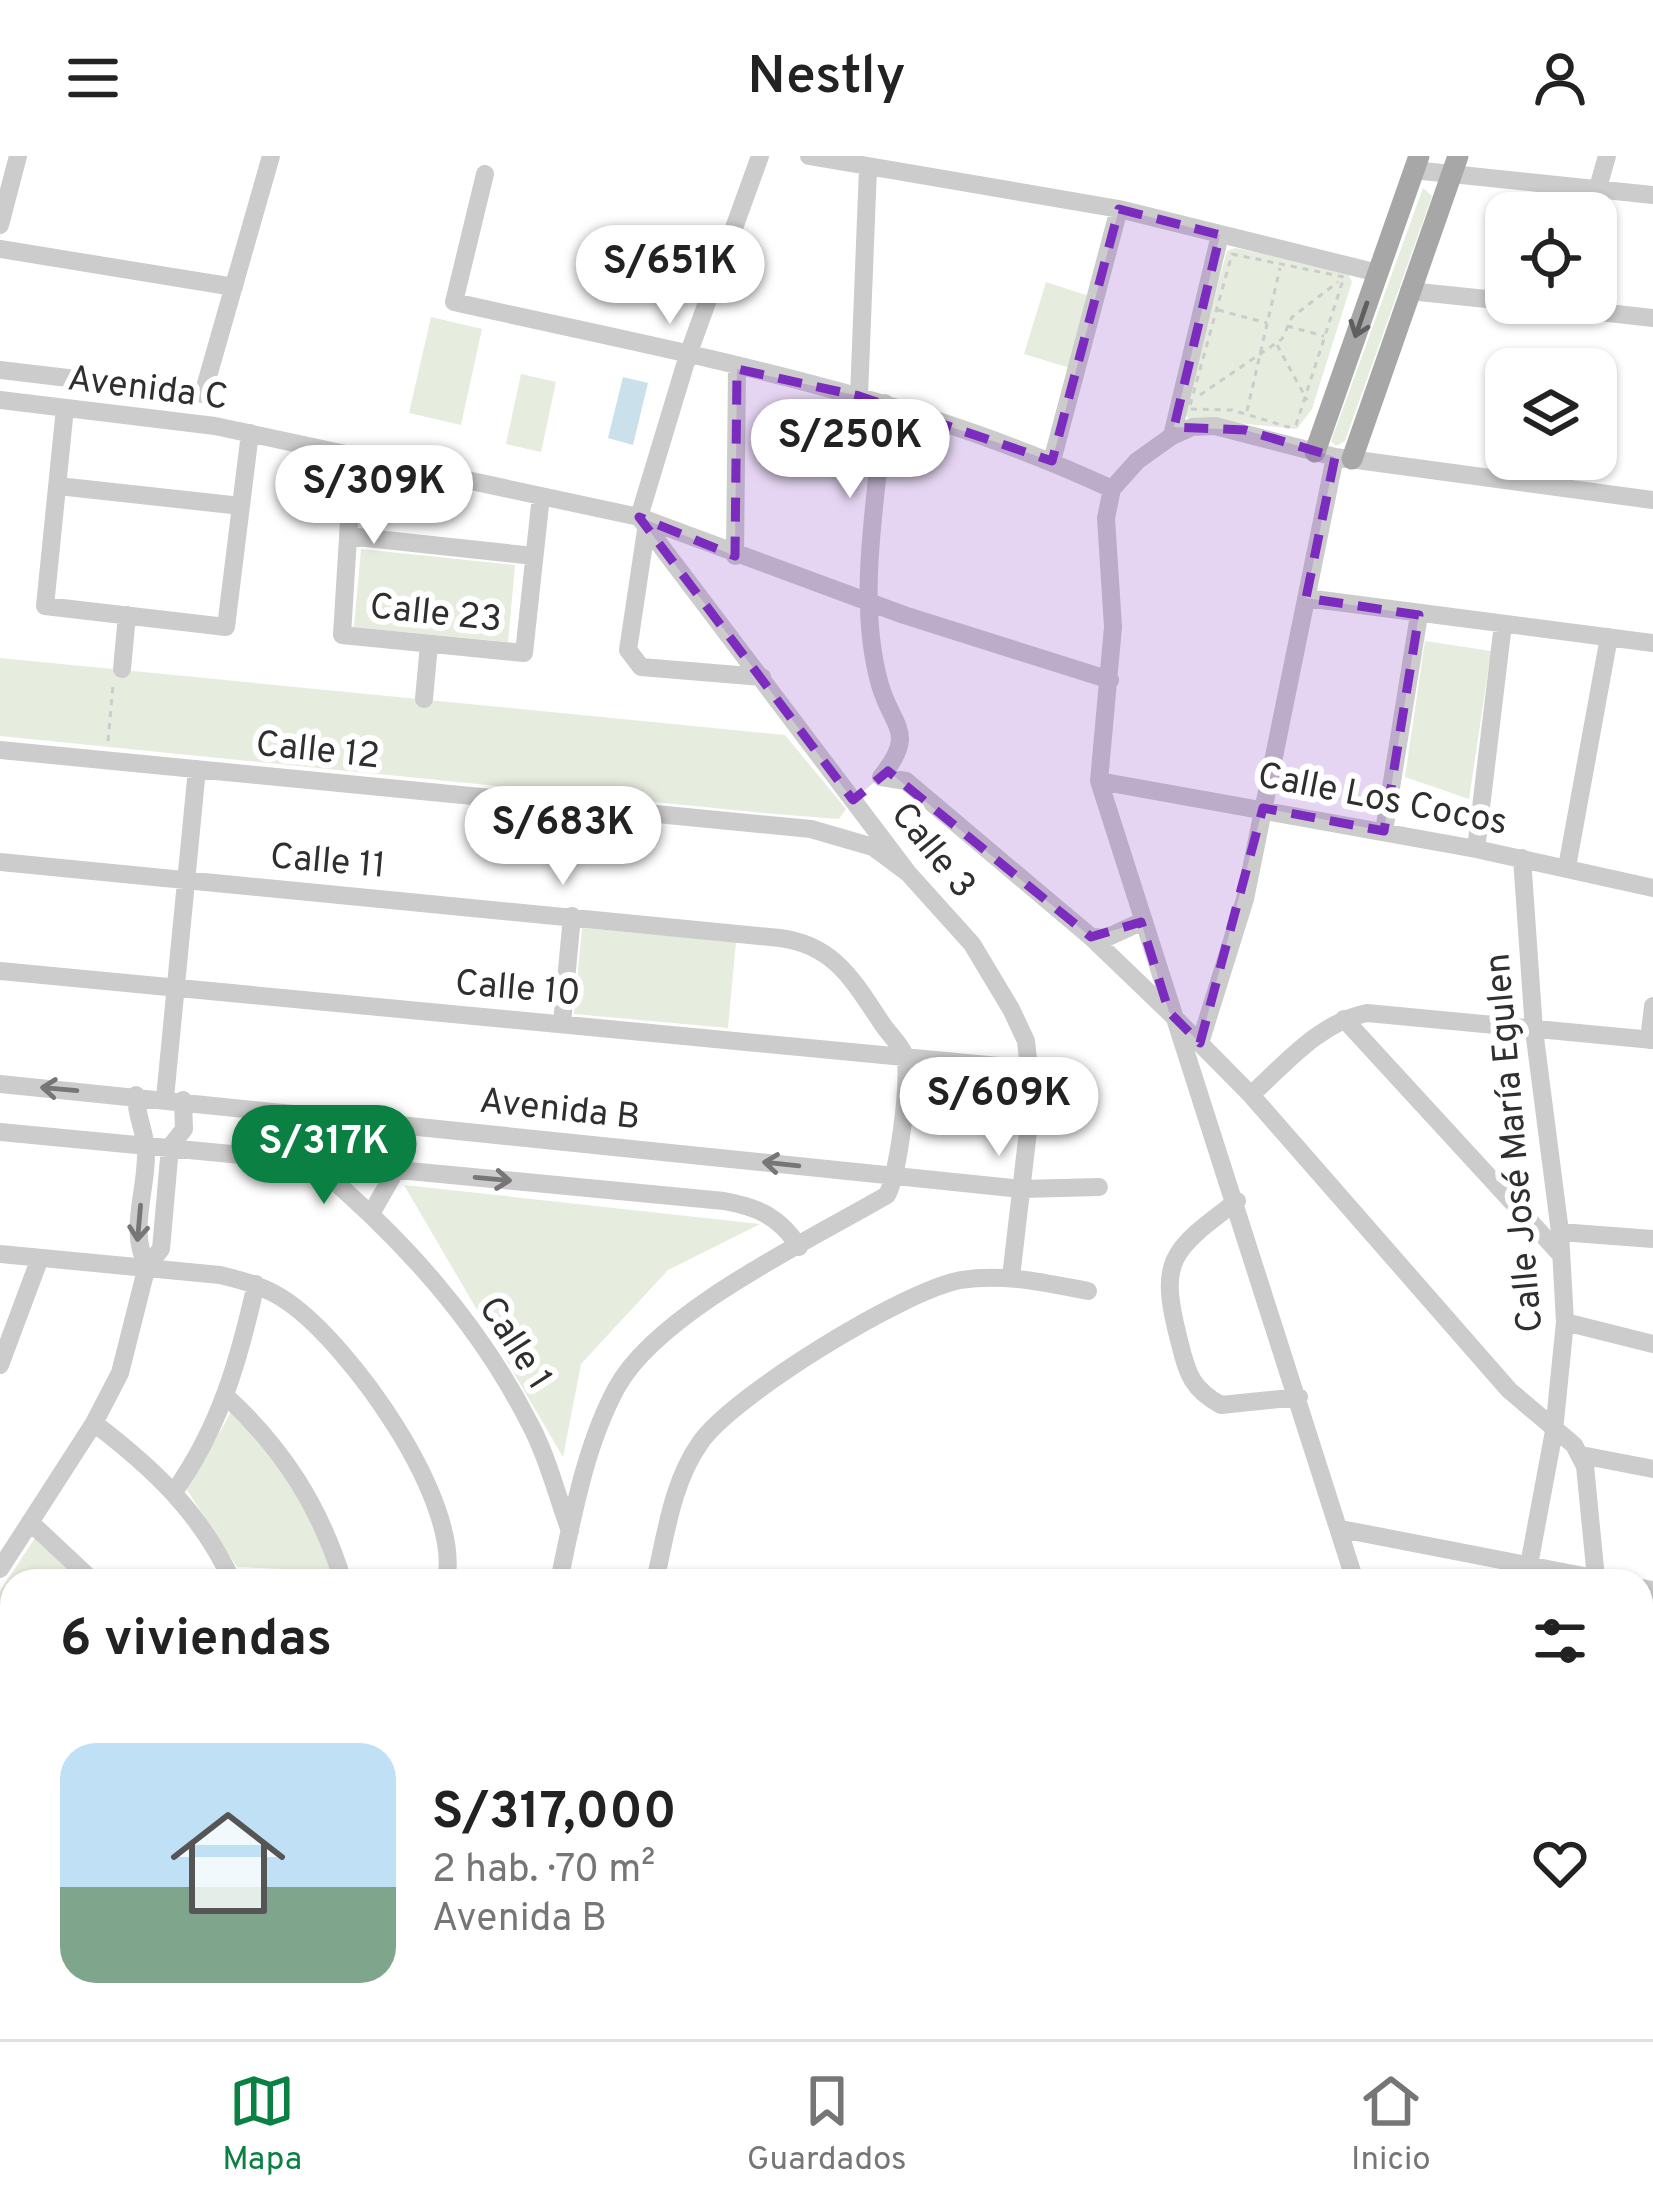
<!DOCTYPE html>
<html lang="es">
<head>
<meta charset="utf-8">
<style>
	body { margin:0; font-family:Overpass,sans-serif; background:#f6f6f6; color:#222; height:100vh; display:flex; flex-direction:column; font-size:45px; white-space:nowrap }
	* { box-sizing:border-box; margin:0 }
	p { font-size:39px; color:#767676 }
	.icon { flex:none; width:66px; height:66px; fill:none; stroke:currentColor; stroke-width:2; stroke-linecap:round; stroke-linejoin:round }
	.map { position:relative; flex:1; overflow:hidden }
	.details { position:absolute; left:0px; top:1413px; width:1653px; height:471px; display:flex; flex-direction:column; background:#fff; border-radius:36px 36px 0 0; box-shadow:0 3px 9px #0004 }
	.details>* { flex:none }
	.tools { position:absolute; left:1485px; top:36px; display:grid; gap:24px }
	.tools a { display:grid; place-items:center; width:132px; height:132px; border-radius:24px; background:#fff; box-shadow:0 3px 9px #0004; font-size:60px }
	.price { position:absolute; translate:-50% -102px; padding:0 27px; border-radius:42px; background:#fff; color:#222; font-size:39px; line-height:78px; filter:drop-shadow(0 3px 6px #0008) }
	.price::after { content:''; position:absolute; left:50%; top:72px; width:36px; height:27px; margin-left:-18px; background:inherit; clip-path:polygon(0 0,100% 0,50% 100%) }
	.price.active { background:#0b8043; color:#fff }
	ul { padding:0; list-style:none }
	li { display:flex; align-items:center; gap:36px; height:300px; padding:0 60px }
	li+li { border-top:3px solid #e0e0e0 }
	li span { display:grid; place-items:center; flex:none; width:336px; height:240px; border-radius:36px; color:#555 }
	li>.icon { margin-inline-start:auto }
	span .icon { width:144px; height:144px; fill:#fffc; stroke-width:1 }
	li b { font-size:51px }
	h2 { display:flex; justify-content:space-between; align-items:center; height:144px; padding:0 60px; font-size:51px }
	header { display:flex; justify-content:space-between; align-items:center; height:156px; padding:0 60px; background:#fff; font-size:54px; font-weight:600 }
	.tab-bar { display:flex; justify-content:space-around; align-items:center; height:168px; border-top:3px solid #e0e0e0; background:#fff; font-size:33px; color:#767676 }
	.tab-bar a { display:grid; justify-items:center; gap:6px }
	.tab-bar .active { color:#0b8043 }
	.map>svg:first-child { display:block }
</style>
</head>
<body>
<header><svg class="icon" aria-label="menu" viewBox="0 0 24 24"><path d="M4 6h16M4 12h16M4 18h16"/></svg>Nestly<svg class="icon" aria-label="person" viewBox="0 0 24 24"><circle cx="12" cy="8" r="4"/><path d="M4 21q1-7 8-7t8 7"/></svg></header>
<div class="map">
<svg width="1653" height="1883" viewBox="0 0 1653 1883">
	<rect width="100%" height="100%" fill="#fff"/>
	<path fill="#e6ecde" d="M1423,32L1432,40L1345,285L1336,290L1331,285L1337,269Z
		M1235,92L1347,115L1352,126L1312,253L1297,273L1188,262L1183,256L1227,95Z
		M1046,126L1092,141L1070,212L1024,198Z
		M431,161L482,173L461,269L409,257Z
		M521,218L556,226L541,296L506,288Z
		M361,393L515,409L508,486L354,471Z
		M1425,485L1491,495L1469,643L1405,621Z
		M0,502L785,579L846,653L839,663L775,658L0,580Z
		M582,772L736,786L728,872L574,858Z
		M404,1029L760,1068L668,1114L581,1208L563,1301Z
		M231,1256C279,1304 309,1351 332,1415L237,1411L187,1334Z
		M35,1382L85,1425H12V1593L0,1596V1435Z"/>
	<path fill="#cae0eb" d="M623,221L648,227L633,289L608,282Z"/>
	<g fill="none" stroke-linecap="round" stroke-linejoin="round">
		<path stroke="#ccc" stroke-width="3" stroke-dasharray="6 6" stroke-linecap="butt" d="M1232,98L1344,121L1296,269L1288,271L1232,254L1189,253Z
			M1218,154L1267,167
			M1287,170L1324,180
			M1277,189L1307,244
			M1200,239L1282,183L1292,161L1338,126
			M1247,255L1280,112
			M108,585L113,529"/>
		<path stroke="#ccc" stroke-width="18" d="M809,0L1119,53L1378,117
			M1413,14L1653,39
			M485,18L454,146C676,196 905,236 1112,333
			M1597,35L1607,0
			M0,69L18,0
			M0,93L234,131
			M1409,135L1506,145
			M1520,147L1653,162
			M0,214L203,238L271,0
			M859,240L868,12
			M0,244L215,270L639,361L904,459L1110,524
			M885,247C878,337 855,441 880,529C893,573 917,576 881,621L906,625L1091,781L1169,856L1251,939L1509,1234L1574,1289L1585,1310L1596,1422
			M65,252L45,450L226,471L250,277
			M1172,280L1220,79
			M353,300L342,479L524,497L541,340
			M1052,305L1119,53
			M58,330L241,350
			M639,361L908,717L972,788L1011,853L1026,885L1032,941L1011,1121
			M639,361L688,199L760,0
			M646,374L628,494L641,511L762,521
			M348,380L534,400
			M735,400L737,213
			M1306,442L1653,487
			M122,513L127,459
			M424,543L429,488
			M0,594L811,673L873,691L908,717
			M1099,625L1476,693L1653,732
			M1384,675L1419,459
			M1476,693L1503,468
			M1522,702L1534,874L1560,1076L1565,1166L1554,1275L1529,1409
			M0,706L780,782C835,789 854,826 883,869C889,878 902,890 905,900C911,922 898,1020 887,1039C812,1083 659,1155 617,1231C585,1290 573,1359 559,1425
			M1567,711L1609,481
			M1091,781L1106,782L1141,766
			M0,815L1030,913
			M1344,863L1561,1099
			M562,867L572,760
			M1649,884L1653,850
			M1200,887L1245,743L1335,301
			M0,928L1022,1033L1099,1031
			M136,939C136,961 146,977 146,996C147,1035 128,1074 147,1110
			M1251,939C1285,908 1320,866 1367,857L1653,884
			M165,942L197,613
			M0,976L724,1045C758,1051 780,1061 799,1091
			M312,1006C401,1081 478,1165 531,1270C548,1302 557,1340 570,1375
			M1237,1045C1169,1096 1158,1104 1180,1188C1187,1218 1193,1234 1221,1249L1299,1241
			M372,1056L396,1014
			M1560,1076L1653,1083
			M0,1098L220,1119C245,1125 267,1131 288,1146C351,1190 463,1346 446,1425
			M1565,1166L1653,1188
			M0,1209L40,1102
			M227,1241C284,1294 320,1351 343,1425
			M94,1267C153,1312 201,1357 232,1425
			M1581,1299L1653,1313
			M174,1336C220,1271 239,1204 256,1128
			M30,1366L93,1425
			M1341,1373L1604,1424
			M0,1413L94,1267L120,1217L147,1110L161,1093L170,991L184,973L183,944
			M231,1423L279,1425
			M655,1425C666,1378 672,1327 700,1287C732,1240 904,1134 961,1124C1004,1117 1046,1127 1088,1135
			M1355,1425L1099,625L1113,471L1106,362L1112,333L1137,305L1172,280L1192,271L1215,270L1335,301L1653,344
			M1641,1432L1653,1434
			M0,1608L12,1605
			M0,1724L12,1720
			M0,1840L12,1836
			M1464,1872L1467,1883
			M220,1883L253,1872
			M365,1883V1872
			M483,1883L485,1872
			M574,1883L575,1872
			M1010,1883L1014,1872
			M1314,1883L1352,1872"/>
		<path stroke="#a7a7a7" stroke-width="21" d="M1315,296L1419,0
			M1352,303L1458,0"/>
	</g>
	<defs><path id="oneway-shaft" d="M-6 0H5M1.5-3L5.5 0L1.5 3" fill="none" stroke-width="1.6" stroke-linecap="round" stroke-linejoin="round" transform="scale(3)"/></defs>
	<use stroke="#5f5f5f" href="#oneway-shaft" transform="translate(1361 164) rotate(109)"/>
	<g stroke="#767676">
		<use href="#oneway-shaft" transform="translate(59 933) rotate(-175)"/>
		<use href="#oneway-shaft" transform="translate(781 1008) rotate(-174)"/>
		<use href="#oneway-shaft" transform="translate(493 1023) rotate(5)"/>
		<use href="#oneway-shaft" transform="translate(139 1067) rotate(95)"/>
	</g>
	<path fill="#7b2cbf" fill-opacity="0.2" stroke="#7b2cbf" stroke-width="9" stroke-dasharray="24 15" stroke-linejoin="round" d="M1119,53L1220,79L1174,271L1245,274L1335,301L1306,442L1419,459L1384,675L1263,652L1200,887L1169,856L1141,766L1091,781L888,615L853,644L639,361L735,400L737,213L859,240L1052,305Z"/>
	<g text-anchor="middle" stroke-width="12" stroke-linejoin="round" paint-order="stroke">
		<g font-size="36" fill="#2f2f2f" stroke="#fff">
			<text transform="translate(148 230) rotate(7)" y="13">Avenida C</text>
			<text transform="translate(436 455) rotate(6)" y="13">Calle 23</text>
			<text transform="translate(318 592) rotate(6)" y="13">Calle 12</text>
			<text transform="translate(1383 641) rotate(11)" y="13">Calle Los Cocos</text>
			<text transform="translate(935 693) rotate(51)" y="13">Calle 3</text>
			<text transform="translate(328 703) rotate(5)" y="13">Calle 11</text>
			<text transform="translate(518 830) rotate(5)" y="13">Calle 10</text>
			<text transform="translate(560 951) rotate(6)" y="13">Avenida B</text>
			<text transform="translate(1512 987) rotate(-95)" y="13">Calle José María Egulen</text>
			<text transform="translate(517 1186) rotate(57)" y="13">Calle 1</text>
		</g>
	</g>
</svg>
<div class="tools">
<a><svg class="icon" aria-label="locate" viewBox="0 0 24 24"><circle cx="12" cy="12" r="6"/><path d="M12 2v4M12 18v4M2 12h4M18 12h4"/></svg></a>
<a><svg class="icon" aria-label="layers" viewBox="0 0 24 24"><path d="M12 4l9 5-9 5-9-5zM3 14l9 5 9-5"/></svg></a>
</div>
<b class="price" style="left:670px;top:171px">S/651K</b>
<b class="price" style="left:850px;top:345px">S/250K</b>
<b class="price" style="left:374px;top:391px">S/309K</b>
<b class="price" style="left:563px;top:732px">S/683K</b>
<b class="price" style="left:999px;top:1003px">S/609K</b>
<b class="price active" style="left:324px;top:1051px">S/317K</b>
<section class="details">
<h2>6 viviendas<svg class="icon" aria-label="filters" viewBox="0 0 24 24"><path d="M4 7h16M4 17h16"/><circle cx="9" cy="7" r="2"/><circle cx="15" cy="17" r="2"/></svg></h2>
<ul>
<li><span style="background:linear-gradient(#bfe0f5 60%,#7fa58c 0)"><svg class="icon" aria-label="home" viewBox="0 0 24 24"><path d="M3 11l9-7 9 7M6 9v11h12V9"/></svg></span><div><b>S/317,000</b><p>2 hab. · 70 m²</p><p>Avenida B</p></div><svg class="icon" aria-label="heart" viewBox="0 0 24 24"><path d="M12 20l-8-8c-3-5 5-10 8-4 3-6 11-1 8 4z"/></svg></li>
</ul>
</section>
</div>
<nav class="tab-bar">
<a class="active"><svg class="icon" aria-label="map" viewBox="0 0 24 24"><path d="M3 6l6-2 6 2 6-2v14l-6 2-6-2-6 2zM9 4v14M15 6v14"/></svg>Mapa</a>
<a><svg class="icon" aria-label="saved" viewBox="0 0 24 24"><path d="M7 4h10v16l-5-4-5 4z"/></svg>Guardados</a>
<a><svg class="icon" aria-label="home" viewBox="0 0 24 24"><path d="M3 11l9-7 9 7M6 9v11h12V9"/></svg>Inicio</a>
</nav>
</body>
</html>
